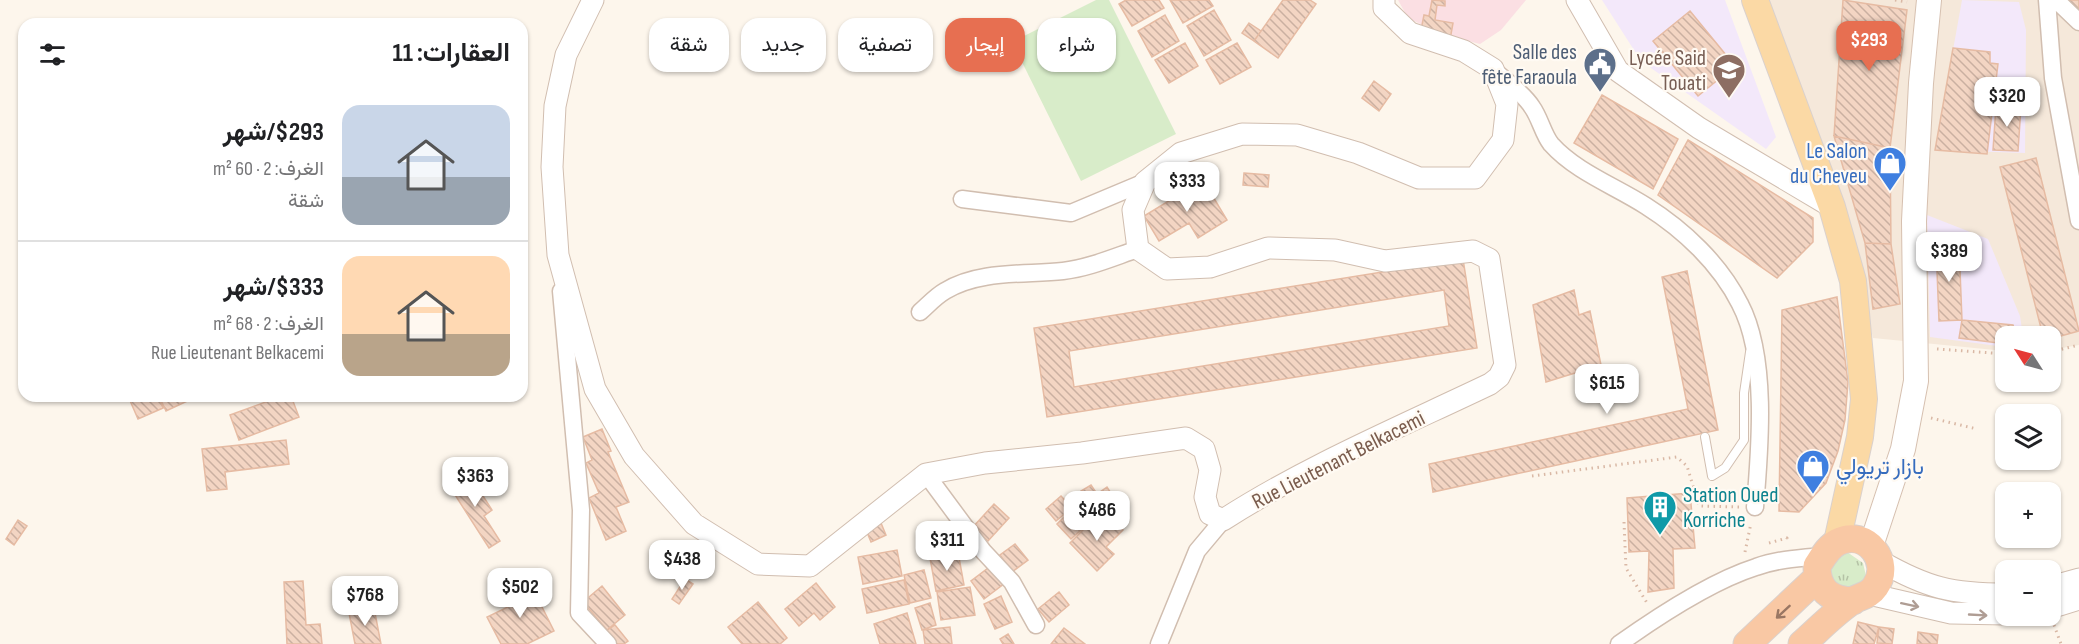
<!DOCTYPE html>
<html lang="ar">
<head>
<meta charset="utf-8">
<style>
	body { margin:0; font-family:"Sofia Sans Condensed",Vazirmatn,sans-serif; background:#f2f2f2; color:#202124; direction:rtl; height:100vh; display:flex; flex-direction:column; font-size:22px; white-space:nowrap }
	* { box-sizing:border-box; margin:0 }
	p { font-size:20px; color:#757577 }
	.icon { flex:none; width:33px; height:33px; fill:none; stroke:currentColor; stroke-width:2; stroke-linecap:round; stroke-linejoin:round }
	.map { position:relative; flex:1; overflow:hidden; direction:ltr }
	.panel { position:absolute; left:18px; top:18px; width:510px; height:384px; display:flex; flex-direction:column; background:#fff; border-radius:18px; box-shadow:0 2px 4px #0004; direction:rtl }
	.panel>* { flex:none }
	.guide { position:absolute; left:546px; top:18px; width:570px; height:54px; direction:rtl; display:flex; gap:12px }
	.needle { width:39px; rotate:306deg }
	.tools { position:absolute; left:1995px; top:326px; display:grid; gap:12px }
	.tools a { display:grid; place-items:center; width:66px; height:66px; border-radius:12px; background:#fff; box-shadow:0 2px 4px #0004; font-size:30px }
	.price { position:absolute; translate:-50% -51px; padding:0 14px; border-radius:12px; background:#fff; color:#222; font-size:20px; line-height:39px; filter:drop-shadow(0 2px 3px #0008) }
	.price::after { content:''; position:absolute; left:50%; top:36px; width:18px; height:14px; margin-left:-9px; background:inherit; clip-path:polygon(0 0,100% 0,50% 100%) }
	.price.active { background:#e76f51; color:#fff }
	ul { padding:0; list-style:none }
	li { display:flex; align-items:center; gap:18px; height:150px; padding:0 18px }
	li+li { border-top:2px solid #e0e0e0 }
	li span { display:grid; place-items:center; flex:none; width:168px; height:120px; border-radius:18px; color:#555 }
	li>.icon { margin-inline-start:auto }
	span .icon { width:72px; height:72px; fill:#fffc; stroke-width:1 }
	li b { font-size:26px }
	h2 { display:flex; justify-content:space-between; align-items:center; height:72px; padding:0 18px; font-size:26px }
	.chip { padding:0 21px; border-radius:18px; background:#fff; box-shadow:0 2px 4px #0004; font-size:21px; line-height:54px }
	.chip.active { background:#e76f51; color:#fff }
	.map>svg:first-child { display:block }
</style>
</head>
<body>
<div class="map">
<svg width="2079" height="644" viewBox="0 0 2079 644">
	<defs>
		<pattern id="grass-tufts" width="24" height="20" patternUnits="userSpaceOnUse" patternTransform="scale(1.5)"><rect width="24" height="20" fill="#d8ecc9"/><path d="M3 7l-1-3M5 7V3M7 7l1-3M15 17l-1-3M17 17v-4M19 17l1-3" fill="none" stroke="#b4c2a5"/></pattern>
		<pattern id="building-back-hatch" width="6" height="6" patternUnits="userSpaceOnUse" patternTransform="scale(1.5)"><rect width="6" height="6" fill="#f3d5c3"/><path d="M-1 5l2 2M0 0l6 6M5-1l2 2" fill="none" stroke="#cab0a1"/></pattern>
	</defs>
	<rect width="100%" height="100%" fill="#fdf6ec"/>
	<path fill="#f5e8da" d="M1763,0H2079V345L2051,350L2050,336H2006L2005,351L1873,338L1848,230Z"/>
	<path fill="#f3e8fa" d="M1602,0H1725L1776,137L1766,149L1641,61Z
		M1962,0L2019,2L2026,30L2025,153L1935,150Z
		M1927,215L1988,239L2020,316L2023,336H2006L2005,347L1930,337Z"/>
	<path fill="#fbdfe3" d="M1398,0H1526L1501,30L1480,44L1441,34L1408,18Z"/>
	<path fill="url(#grass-tufts)" d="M1847,552L1863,563L1866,576L1863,582L1840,593L1826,565Z"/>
	<path fill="#d8ecc9" d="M1096,0H1109L1176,134L1081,181L1012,42Z"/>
	<path fill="url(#building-back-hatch)" stroke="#e6bba3" stroke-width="1.5" fill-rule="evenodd" d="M1126,0H1159L1164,8L1132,26L1119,4Z
		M1170,0H1209L1213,6L1183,23Z
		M1283,0H1310L1316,4L1278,58L1254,41Z
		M1432,0L1445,1V6L1437,5L1435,20L1453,23L1450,40L1420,35L1424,15L1429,16Z
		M1843,0L1907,10L1890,148L1834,136Z
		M2061,0H2079V16Z
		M1214,10L1231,40L1204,56L1187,26Z
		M1690,11L1735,66L1698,96L1653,41Z
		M1165,15L1179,41L1152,57L1138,31Z
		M1249,23L1261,31L1254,41L1242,33Z
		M1185,43L1198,66L1169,83L1155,60Z
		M1237,43L1251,67L1220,84L1206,60Z
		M1953,48L1990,52V63L1998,64L1987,154L1935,150Z
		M1374,81L1391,94L1379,111L1362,98Z
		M1602,95L1678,139L1653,189L1574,143Z
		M1996,106L2021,107L2018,151L1993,150Z
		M1834,136L1890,148L1891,244L1865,243Z
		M1688,140L1813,218V242L1777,278L1658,195Z
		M2036,158L2079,331L2050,339V336H2043L2000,167Z
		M1244,173L1269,175L1268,187L1243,185Z
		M1203,180L1227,220L1198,238L1189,223L1159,241L1144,216Z
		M1865,243L1891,244L1900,304L1873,309Z
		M1959,245L1962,320L1939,321L1936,246Z
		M1463,259L1477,348L1047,417L1034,328ZM1444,290L1449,326L1074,387L1069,351Z
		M1687,271L1718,430L1433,492L1429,464L1688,409L1662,277Z
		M1574,290L1579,315L1590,311L1601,365L1546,382L1533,305Z
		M1837,297L1848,382L1845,420L1838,451L1826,483L1799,512L1779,511L1782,310Z
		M1962,320L2013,325L2016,336H2006V344L1959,338Z
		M128,396H158L163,408L138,419Z
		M159,396H198L166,411Z
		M282,396H291L299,417L239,440L230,415Z
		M602,429L611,451L608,452L629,502L616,507L626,531L606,540L589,498L599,493L586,463L592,460L583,437Z
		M286,440L289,464L225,472L227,489L207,491L202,449Z
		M469,474L492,510L484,516L500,541L489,548L450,487Z
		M1091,485L1097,494L1107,487L1114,498L1107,502L1113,512L1099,520L1081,491Z
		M1690,493L1695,548L1673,549L1674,588L1648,592L1649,551L1629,552L1627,498Z
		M1061,496L1072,508L1056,521L1046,509Z
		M994,504L1009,518L988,541L973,527Z
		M1085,510L1093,519L1071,539L1057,524L1069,512L1075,519Z
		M1110,516L1123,530L1106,547L1114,554L1097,571L1070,543L1092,521L1098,528Z
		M18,520L27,526L14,545L6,539Z
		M881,523L886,535L871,542L866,530Z
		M1015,544L1028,560L1012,572L1000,555Z
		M897,550L902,576L863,584L858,557Z
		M958,552L964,585L936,591L930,558Z
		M992,565L1005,583L984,599L971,581Z
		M924,570L931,598L910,603L904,575Z
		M685,579L693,584L679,604L672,599Z
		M904,580L909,604L867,613L862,589Z
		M303,581L306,625L320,624L322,644H287L284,582Z
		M816,583L835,607L820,620L814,613L799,626L785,609Z
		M524,584L532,602L538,599L554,631L527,644H501L487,617L508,607L502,595Z
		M602,586L625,615L607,630L583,602Z
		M970,587L975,615L941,620L937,592Z
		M1059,592L1069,605L1049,622L1038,609Z
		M1001,596L1012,622L995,629L984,604Z
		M758,602L787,638L780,644H742L728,627Z
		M930,603L936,625L922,630L915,608Z
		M374,608L381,644H355L349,613Z
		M907,613L916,644H880L874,624Z
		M1858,622L1879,627L1874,644H1853Z
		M615,625L628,641L624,644H615L606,631Z
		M950,627L952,644H925L923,630Z
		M1879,627L1894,629L1892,644L1877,643Z
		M1064,628L1085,644H1051Z
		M1918,632L1938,635L1937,644H1917Z
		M1008,634L1014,644H1003L1000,639Z"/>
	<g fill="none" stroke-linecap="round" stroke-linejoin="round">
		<g stroke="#d1beb0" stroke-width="10">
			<path id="service" d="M1705,437L1712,476L1725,468L1744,440V393L1750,352"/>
		</g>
		<g stroke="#d1beb0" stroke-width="19">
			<path id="minor" d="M2047,0L2053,78L2079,221
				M2056,0L2079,22
				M1496,72C1508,83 1524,94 1532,107C1540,118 1543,134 1551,144C1576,172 1615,186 1646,206C1684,230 1720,264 1740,304C1768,357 1760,448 1755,507
				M962,199L1071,213L1145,182
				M561,291L581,510L579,613L608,644
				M920,312C928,305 936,296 945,291C979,270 1025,275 1063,271C1089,268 1114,257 1138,249
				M926,474L983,551L1012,582L1036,625
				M1159,644L1197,551L1223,520
				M1619,644C1657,617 1712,581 1756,567C1778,559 1801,558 1824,556"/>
		</g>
		<g stroke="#d1beb0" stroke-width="23">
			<path id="tertiary" d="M593,0L566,55L555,106L552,167L558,255L595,389L634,456L694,524L758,564L810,566L926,474L985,463L1082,453L1186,438L1204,449L1210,470L1205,497L1210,514L1223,520C1307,466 1400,427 1490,384L1499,377L1505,365L1489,259L1473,251L1385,261L1335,250L1268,248L1210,267L1167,269L1138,249L1133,210L1145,182L1181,153L1242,134L1297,135L1358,153L1419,178H1475L1503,140L1507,104L1493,69L1464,51L1410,33L1384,8V0
				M1577,0L1618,71L1699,128L1832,207
				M1880,561C1927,588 1952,594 2006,594
				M2050,587L2079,579
				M1869,594L1951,613L2006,614
				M2050,608L2079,599"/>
		</g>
		<g stroke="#d6c0b0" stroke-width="26">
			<path id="secondary" d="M1871,546L1903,449L1916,381L1914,221L1921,83L1929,0"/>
		</g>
		<g stroke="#dad1cd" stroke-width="28">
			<path id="primary" d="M1755,0L1832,207L1853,281L1864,399L1860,437L1837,542"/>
		</g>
		<g stroke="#dad1cd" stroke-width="29">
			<path id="trunk" d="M1747,644L1817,578
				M1802,644C1818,630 1834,613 1852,601C1860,596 1869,596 1875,587C1893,562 1866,528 1838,542C1828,547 1823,557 1817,566C1817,590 1830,600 1853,601"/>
		</g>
		<path stroke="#d9b8a5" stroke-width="3" stroke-dasharray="1.5 4.5" stroke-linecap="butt" d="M1895,0L1907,2
			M1937,349L2006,354
			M2050,352L2079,345
			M1931,418L1977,429
			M1532,476L1677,457L1687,466L1699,506L1739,507
			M1624,522L1626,568L1647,603L1649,601
			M1769,543L1787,538V543
			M1745,552L1751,523
			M2054,625L2061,644"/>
		<use href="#service" stroke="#fff" stroke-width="8"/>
		<use href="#minor" stroke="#fff" stroke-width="16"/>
		<use href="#tertiary" stroke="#fff" stroke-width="21"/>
		<use href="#secondary" stroke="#fff" stroke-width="24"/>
		<use href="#primary" stroke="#fbd9a5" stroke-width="26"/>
		<use href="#trunk" stroke="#f9c8a4" stroke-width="27"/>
	</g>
	<defs><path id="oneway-shaft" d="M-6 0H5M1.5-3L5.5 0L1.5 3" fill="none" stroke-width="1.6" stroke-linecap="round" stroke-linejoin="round" transform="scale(1.5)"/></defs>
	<g stroke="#af9d94">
		<use href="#oneway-shaft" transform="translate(1910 605) rotate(12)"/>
		<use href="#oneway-shaft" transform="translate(1978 615) rotate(3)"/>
	</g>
	<use stroke="#9a7763" href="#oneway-shaft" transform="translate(1783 612) rotate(137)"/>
	<defs>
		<g id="civic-pin" transform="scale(1.725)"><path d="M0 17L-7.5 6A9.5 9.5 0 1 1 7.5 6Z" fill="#5c6f8a" stroke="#fffaf3"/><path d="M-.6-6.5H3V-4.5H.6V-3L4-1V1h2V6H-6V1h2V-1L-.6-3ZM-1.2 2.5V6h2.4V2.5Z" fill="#fff"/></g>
		<g id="university-pin" transform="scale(1.725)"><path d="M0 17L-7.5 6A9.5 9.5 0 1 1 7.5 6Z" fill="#8d6e63" stroke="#fffaf3"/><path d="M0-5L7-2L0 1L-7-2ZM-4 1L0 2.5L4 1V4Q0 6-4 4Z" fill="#fff"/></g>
		<g id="shop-pin" transform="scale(1.725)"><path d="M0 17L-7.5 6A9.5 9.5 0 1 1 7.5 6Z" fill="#3f7fe0" stroke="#fffaf3"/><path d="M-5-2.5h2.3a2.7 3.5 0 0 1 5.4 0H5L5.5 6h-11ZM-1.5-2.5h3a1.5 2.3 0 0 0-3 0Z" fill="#fff"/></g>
		<g id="building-pin" transform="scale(1.725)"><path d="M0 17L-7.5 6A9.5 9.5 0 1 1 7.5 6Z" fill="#0f9aa8" stroke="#fffaf3"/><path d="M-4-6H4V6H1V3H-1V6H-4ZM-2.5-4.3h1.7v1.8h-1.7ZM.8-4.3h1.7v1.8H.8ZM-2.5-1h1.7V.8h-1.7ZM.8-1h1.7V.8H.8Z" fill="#fff"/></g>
	</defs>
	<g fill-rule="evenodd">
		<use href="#civic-pin" x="1600" y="64"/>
		<use href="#university-pin" x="1729" y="70"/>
		<use href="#shop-pin" x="1890" y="163"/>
		<use href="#shop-pin" x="1813" y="466"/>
		<use href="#building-pin" x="1660" y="507"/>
	</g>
	<g text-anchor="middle" stroke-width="4.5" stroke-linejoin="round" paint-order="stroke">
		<g font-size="22" fill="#4e5e75" stroke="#fffaf3" text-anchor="end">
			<text x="1577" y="59">Salle des<tspan x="1577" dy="25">fête Faraoula</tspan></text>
		</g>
		<g font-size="22" fill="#785e54" stroke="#fffaf3" text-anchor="end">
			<text x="1706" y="65">Lycée Said<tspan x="1706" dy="25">Touati</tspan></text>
		</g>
		<g font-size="22" fill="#366cbe" stroke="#fffaf3" text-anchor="end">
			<text x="1867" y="158">Le Salon<tspan x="1867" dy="25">du Cheveu</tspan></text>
			<text x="1836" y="474" text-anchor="start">بازار تريولي</text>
		</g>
		<g font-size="22" fill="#7a5c4d" stroke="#fffaf3">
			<text transform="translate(1338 459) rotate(-27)" y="8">Rue Lieutenant Belkacemi</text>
		</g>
		<g font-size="22" fill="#0d838f" stroke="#fffaf3" text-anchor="start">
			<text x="1683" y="502">Station Oued<tspan x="1683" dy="25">Korriche</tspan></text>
		</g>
	</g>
</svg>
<div class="tools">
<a><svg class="needle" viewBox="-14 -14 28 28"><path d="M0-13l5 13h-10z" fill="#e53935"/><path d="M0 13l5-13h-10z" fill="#757577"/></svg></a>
<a><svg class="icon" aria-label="layers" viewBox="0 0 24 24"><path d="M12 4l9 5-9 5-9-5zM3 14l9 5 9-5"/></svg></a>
<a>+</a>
<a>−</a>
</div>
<b class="price active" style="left:1869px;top:72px">$293</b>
<b class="price" style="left:2007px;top:128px">$320</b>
<b class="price" style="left:1187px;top:213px">$333</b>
<b class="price" style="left:1949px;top:283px">$389</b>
<b class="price" style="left:1607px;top:415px">$615</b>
<b class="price" style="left:475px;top:508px">$363</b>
<b class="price" style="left:1097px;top:542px">$486</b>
<b class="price" style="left:947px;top:572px">$311</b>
<b class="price" style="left:682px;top:591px">$438</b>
<b class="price" style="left:520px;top:619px">$502</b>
<b class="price" style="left:365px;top:627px">$768</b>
<div class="guide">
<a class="chip">شراء</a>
<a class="chip active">إيجار</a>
<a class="chip">تصفية</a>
<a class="chip">جديد</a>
<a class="chip">شقة</a>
</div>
<section class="panel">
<h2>العقارات: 11<svg class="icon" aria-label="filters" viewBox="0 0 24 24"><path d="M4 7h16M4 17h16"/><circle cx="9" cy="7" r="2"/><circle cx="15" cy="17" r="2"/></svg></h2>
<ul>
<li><span style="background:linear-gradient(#c9d6e8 60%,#9aa5b1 0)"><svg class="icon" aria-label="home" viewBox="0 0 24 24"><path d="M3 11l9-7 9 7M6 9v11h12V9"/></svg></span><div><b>$293/شهر</b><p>الغرف: 2 · 60 m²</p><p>شقة</p></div></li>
<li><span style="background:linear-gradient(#ffd9b3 65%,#b9a48a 0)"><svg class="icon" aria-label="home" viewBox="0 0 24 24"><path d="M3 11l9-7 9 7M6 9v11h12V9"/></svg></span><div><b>$333/شهر</b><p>الغرف: 2 · 68 m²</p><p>Rue Lieutenant Belkacemi</p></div></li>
</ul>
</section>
</div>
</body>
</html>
